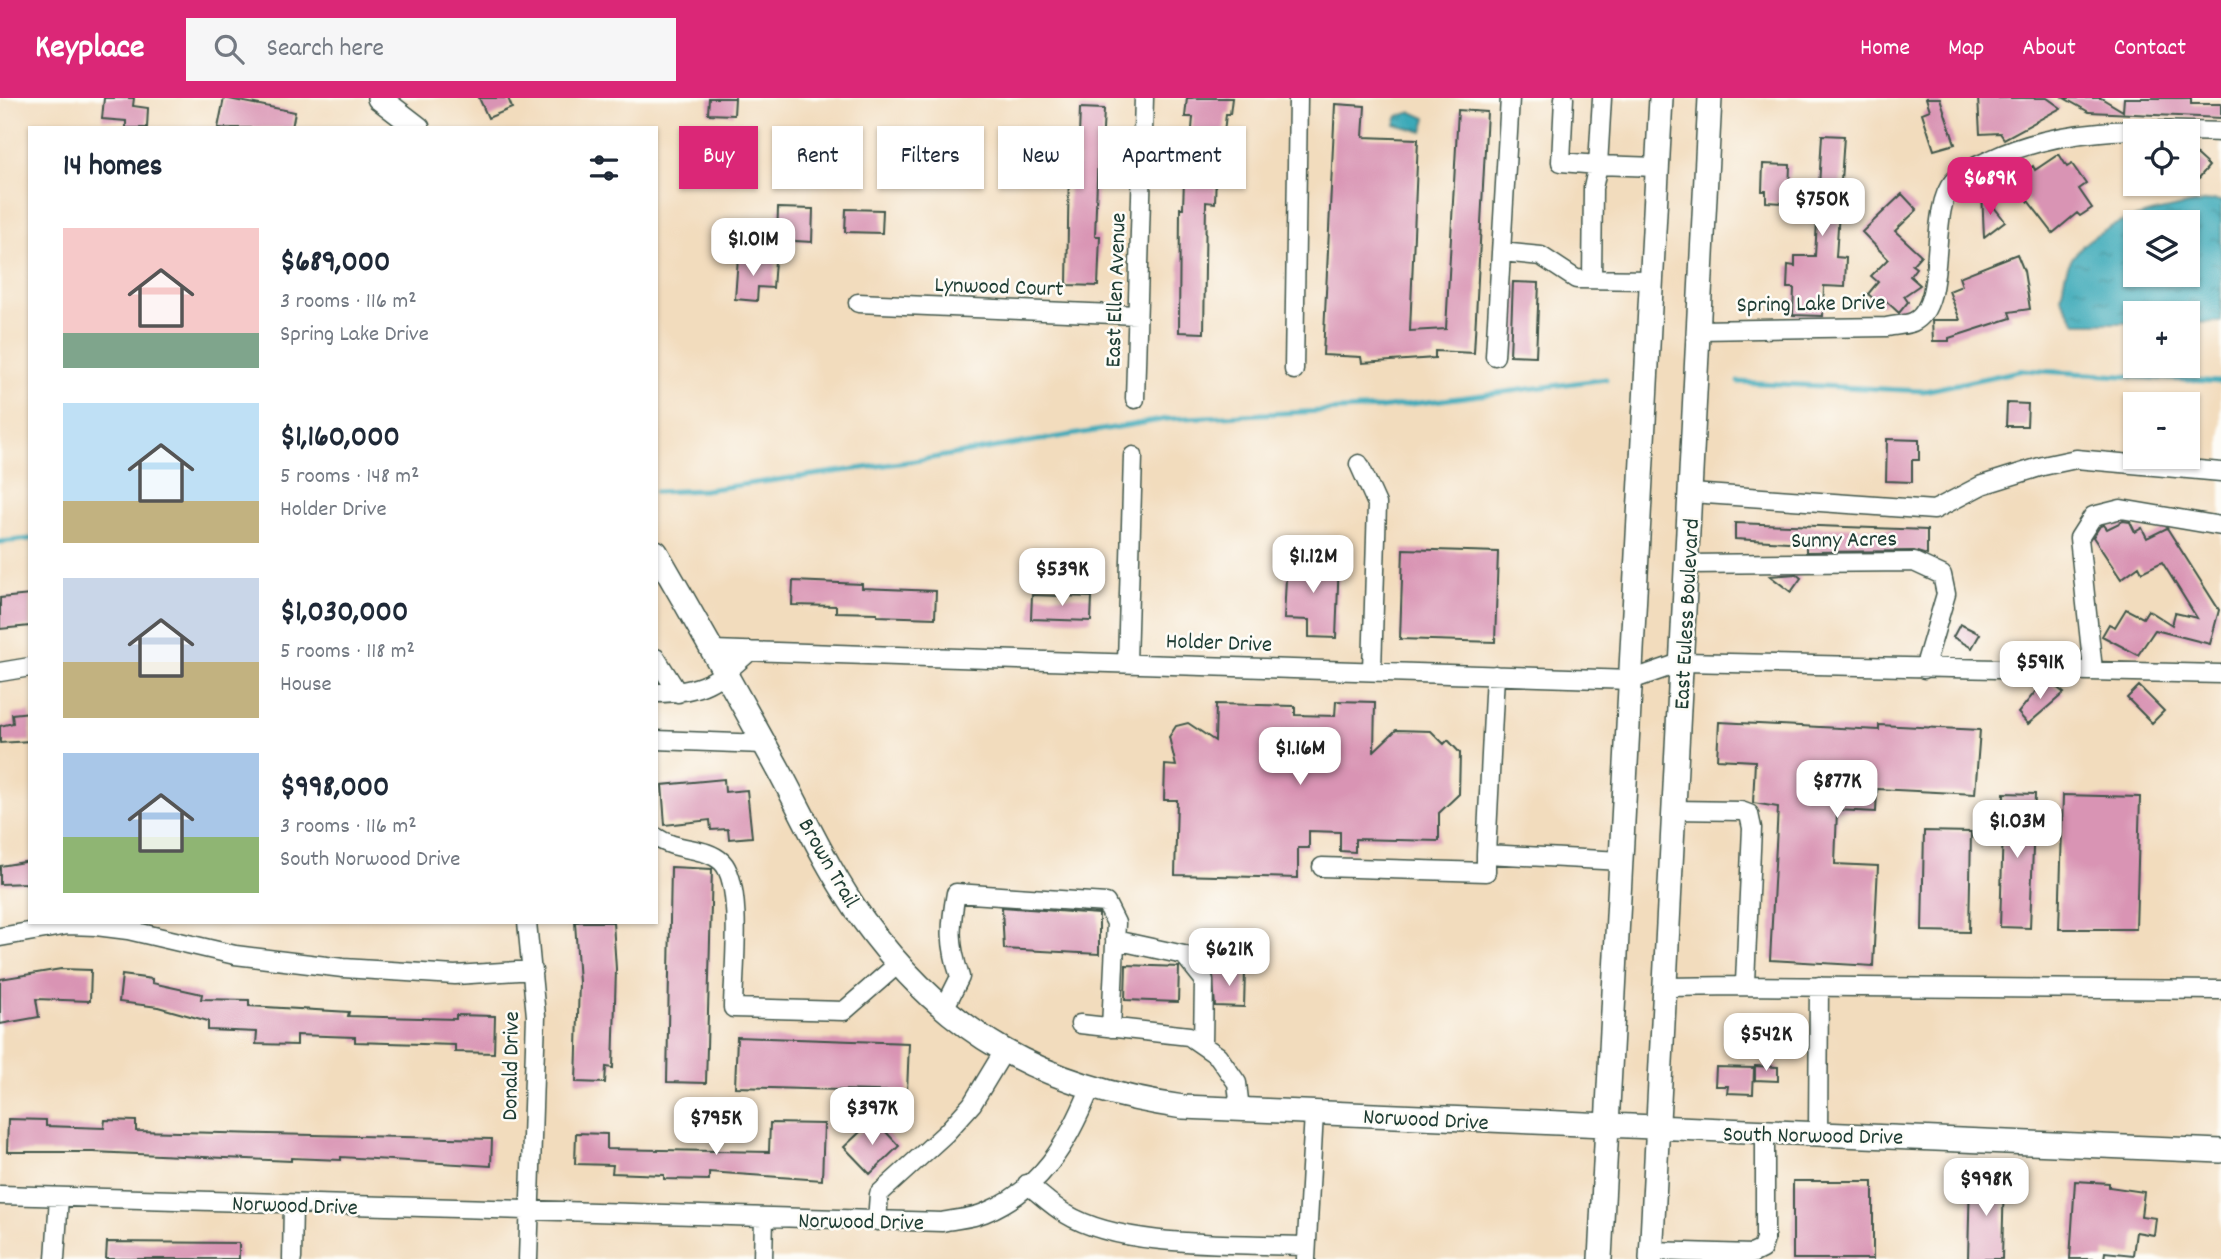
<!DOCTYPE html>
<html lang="en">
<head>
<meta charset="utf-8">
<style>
	body { margin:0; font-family:Dekko,sans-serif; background:#f6f6f7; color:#1f2937; height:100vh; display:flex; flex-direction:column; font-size:26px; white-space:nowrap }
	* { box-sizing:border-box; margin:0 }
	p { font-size:23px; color:#747a83 }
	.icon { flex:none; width:38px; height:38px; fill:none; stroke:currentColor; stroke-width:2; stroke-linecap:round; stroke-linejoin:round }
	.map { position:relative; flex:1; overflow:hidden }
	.sheet { position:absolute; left:28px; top:28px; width:630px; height:798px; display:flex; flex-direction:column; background:#fff; border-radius:0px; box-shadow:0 2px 5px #0004 }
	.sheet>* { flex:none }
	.hud { position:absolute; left:679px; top:28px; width:665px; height:63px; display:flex; gap:14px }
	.controls { position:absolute; left:2123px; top:21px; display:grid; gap:14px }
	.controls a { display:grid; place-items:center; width:77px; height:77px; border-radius:0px; background:#fff; box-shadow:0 2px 5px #0004; font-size:35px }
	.price { position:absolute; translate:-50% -60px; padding:0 16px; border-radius:14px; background:#fff; color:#222; font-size:23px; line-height:46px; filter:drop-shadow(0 2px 4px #0008) }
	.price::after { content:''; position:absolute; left:50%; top:42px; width:21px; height:16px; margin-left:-10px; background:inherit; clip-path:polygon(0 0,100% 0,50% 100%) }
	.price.active { background:#db2777; color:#fff }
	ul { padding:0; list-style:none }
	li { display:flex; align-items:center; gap:21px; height:175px; padding:0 35px }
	li span { display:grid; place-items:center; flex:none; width:196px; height:140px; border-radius:0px; color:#555 }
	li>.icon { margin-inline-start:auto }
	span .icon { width:84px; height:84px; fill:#fffc; stroke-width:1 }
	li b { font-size:30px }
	h2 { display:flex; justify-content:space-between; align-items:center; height:84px; padding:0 35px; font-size:30px }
	.pill { padding:0 24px; border-radius:0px; background:#fff; box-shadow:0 2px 5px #0004; font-size:24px; line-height:63px }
	.pill.active { background:#db2777; color:#fff }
	header { display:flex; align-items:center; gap:42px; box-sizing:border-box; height:98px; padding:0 35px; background:#db2777; color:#fff }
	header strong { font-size:33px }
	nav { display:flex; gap:38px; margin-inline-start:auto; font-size:24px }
	.search { width:490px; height:63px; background:#f6f6f7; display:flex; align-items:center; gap:18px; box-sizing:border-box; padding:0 24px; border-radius:0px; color:#747a83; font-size:26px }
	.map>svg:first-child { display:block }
</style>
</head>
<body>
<header>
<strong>Keyplace</strong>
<div class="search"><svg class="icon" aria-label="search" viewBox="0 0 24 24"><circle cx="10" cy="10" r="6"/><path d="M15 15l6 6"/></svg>Search here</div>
<nav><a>Home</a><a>Map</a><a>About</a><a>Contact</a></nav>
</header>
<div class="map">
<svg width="2221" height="1161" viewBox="0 0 2221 1161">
	<defs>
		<pattern id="water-ripples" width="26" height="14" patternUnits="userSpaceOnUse" patternTransform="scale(1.75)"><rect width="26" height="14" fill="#3aa9b8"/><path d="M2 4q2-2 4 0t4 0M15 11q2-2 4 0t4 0" fill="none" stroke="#308b96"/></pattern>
	</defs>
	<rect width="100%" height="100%" fill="#fdfcf7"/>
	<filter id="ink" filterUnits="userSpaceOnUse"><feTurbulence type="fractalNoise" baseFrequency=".0143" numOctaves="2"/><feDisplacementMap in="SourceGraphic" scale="14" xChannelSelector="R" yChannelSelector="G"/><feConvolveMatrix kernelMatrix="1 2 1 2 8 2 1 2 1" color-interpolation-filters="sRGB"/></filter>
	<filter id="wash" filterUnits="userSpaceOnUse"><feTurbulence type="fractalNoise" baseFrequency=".00686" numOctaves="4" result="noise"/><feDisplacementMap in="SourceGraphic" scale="28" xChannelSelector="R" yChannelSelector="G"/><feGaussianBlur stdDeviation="1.57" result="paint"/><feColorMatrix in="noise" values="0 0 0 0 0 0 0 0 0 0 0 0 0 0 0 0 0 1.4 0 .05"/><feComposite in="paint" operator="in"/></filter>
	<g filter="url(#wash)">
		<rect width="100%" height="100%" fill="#f2dcbd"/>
		<path fill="url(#water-ripples)" stroke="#2c7376" stroke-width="2" fill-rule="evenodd" d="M1412,14L1426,20L1423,34L1395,26L1398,18Z
			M2215,102L2221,103V224L2188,225V215H2135V225H2076L2061,200C2063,190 2064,177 2068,168C2089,120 2169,111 2215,102ZM2135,124H2188V177H2135Z"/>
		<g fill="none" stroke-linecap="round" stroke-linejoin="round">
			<path stroke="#3aa9b8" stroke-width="5" d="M1738,284L1924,293L2024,272L2221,284
				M656,394L704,392L914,363L1167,321L1380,310L1606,281
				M0,444L30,441"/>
		</g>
		<g id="blocks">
			<path fill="#d994b4" d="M104,0H134L133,8L148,10L147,30H126V23L102,21Z
				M224,0L295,14L292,30H218Z
				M479,0H508L512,10L488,20Z
				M709,0H735L734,17L708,16Z
				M1187,0H1232L1230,16H1226L1223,44H1217L1215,105L1206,104L1204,235L1179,234L1180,110H1183L1185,55H1190L1193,19H1185Z
				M1926,0H1940L1955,46L1934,52L1922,15L1930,12Z
				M1978,0H2047L2061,10L2004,41L2000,35L1980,36Z
				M2064,0H2101L2123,13L2124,0H2191V6H2221V20L2089,14Z
				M1335,6L1365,8L1363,39L1418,41L1410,233L1446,231L1458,12L1487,14L1474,255L1435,253V260L1362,265L1361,259L1323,257Z
				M1080,10L1104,11L1102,53H1098L1095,138H1100L1098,188L1067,187L1069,67L1078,68Z
				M1822,37L1844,38L1836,159L1846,160L1845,189L1824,188L1823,218L1793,217L1794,190H1787L1788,167L1795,168V158H1815Z
				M2188,49L2209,68L2188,93Z
				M2059,56L2067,69L2072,66L2086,86L2079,91L2092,110L2080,118L2077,115L2053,135L2002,69L2014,65L2023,75L2033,68L2035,72Z
				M1763,66L1790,67L1789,94H1783V105L1766,104V93H1762Z
				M1982,94L2005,123L1984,139Z
				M1902,96L1917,112L1895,133L1921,157L1912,167L1916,170L1910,178L1920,187L1904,198L1908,204L1899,215L1886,203L1882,208L1868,196L1878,184L1871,178L1888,161L1862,134Z
				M778,110L813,111L812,144L777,142Z
				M846,111L883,112L882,135L845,134Z
				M2017,156L2024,173L2030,211L2009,214L2011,220L1949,240V243H1933L1932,222H1960L1949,193L1962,188L1959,179Z
				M738,160L775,163L773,190L758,189L757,203L735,201Z
				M1513,184L1539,185L1536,258L1510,257Z
				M2007,305L2028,306L2027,328H2006Z
				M1887,341L1919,342V362H1912V384L1886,383Z
				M2123,423L2130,424L2135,434L2142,430L2147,440L2167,430L2219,512L2210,546L2155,532L2138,557L2102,538L2109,526L2115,529L2126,511L2143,520L2148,512L2172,527L2175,515L2197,520L2162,464L2142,474L2139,468L2121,481L2093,439L2100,428L2104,427L2107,431Z
				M1735,425L1927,432V457L1914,453L1806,454V445L1735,441Z
				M1403,451L1498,454L1495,544L1400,541Z
				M1287,460L1339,462L1336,540L1309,539V522L1284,521Z
				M1796,476L1801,480L1791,494L1770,478Z
				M793,483L862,486V490L936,493L935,520L877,518V515L836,514V508L792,507Z
				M30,497V528L0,531V500Z
				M1032,497L1092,499L1091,523L1031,521Z
				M1960,526L1980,536L1972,550L1953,539Z
				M2044,583L2050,584L2064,595L2028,626L2018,615Z
				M2139,588L2164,613L2152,625L2127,600Z
				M1336,603L1375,604L1374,653L1396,632L1431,633L1444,646L1448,642L1460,655L1459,696L1439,715V743L1355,741V754L1340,753V734L1309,733V750H1298V780L1175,777L1177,702H1164L1165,667L1176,668L1169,639L1176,628L1188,625L1215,643L1216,606L1295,608V617L1335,618Z
				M30,614V643L0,645V628L13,625L12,616Z
				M1719,624L1879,632V627L1980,632L1975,696L1877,691L1876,714L1837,712L1835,766L1878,768L1873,868L1770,862L1778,709L1753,705L1755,663L1717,661Z
				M724,681L725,694L747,692L752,739L729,741L728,731L711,732L710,722L665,727L662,687Z
				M2004,695L2035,696L2030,830L2000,829Z
				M2063,697L2140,699L2136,831H2059Z
				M1924,733L1971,734L1969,834L1922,833Z
				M30,763V785L0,786V768Z
				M671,769L712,771L706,985L667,984Z
				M1002,809L1099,816V856L1004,851Z
				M575,824H613L616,871L613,970L606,969L605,985L576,984L579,884Z
				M1126,867L1179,869L1178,904L1125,902Z
				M61,871L91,872L90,903L36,901L39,919L0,926V881Z
				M1212,871L1245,873L1244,909L1215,908Z
				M122,877L152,881V885L202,896L201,901L249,902V908L349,914L348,918L456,921V917L495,918L494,955L455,954V947L355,944V939L297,937V947L256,946L257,934L208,932V923L158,909L119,904Z
				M737,939L909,945L907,994L735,989Z
				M1755,968L1778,969V983L1755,982Z
				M1716,969L1754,970L1753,996L1727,995L1728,988H1715Z
				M8,1021L46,1022V1028L104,1030L105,1022L136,1023V1033L492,1041L491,1068L341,1059V1062L291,1060V1063L93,1054H7Z
				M874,1021L899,1048L870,1076L844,1049Z
				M770,1025L824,1026L822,1082L709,1074V1082L664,1081V1077L612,1075L613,1067L575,1066L576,1035L607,1036V1051L769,1054Z
				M1970,1079L2004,1080L2002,1161H1968Z
				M1793,1083H1873V1161H1793Z
				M2075,1083L2109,1085V1089L2144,1094L2141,1118L2156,1120L2154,1137L2136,1134L2133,1157L2105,1154L2104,1161H2070Z
				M107,1144L239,1145V1161H106Z"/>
		</g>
	</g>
	<g filter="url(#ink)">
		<use href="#blocks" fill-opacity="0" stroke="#3f5549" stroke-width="2"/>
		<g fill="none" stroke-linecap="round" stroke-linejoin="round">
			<g stroke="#3f5549" stroke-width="21">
				<path id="minor" d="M1564,0L1561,64L1598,67L1593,90L1592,181
					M1602,0L1598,67L1657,69
					M1501,154L1541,158L1576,181L1651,182
					M858,205L1137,217
					M1699,232L1887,229C1895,227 1906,227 1913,224C1949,208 1927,114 1953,84C1962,73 1977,68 1990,62C2063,27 2142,31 2221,34
					M1495,258L1510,0
					M1294,272L1298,0
					M1135,301L1144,0
					M1359,366L1377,406L1372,572
					M1691,395L1934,412L1982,387L2043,368L2076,361L2221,374
					M1688,466L1914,464L1942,477L1946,496L1924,571
					M713,552L1631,582L1683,564L2221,576
					M656,560L678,595
					M1127,565L1133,358
					M2093,572L2079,440L2093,418L2121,411L2221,428
					M0,574L30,569
					M1495,577L1486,756L1622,763
					M656,595C702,595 717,583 750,553
					M656,642L764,646
					M656,739C677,754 705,748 722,764C744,786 733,878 733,910L844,913L899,865
					M1322,769L1486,774V756
					M527,824L536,918L528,1161
					M0,839L68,827L96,828L128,832L235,857L343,870L455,877L533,872
					M1115,842L1184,857L1204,882L1203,947
					M1738,888L2221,892
					M1665,889L1738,888L1745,884L1752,730L1749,716L1741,713L1674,712
					M944,911L960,879C949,846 950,828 956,795L1106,805L1116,825L1111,930
					M1080,926L1189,938L1218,958L1237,985L1240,1011
					M1818,1036L1819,888
					M1027,1086C1040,1096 1052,1108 1066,1116C1123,1151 1239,1145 1306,1148
					M0,1097L942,1124C956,1121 972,1120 984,1115C1042,1091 1068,1045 1090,991
					M877,1123L879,1096L946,1035L972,1006L1004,953
					M1651,1153L1752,1156L1762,1151L1765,1141V1035
					M55,1161L59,1099
					M292,1161L293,1106
					M763,1161L764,1120
					M1306,1161L1314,1015"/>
			</g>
			<g stroke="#3f5549" stroke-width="26">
				<path id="major" d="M379,0L418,30
					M656,454C699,528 740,601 781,676C807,725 831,778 864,823C948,938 1044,989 1183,1009L2221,1053
					M1600,1161L1661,0
					M1651,1161L1710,0"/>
			</g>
			<use href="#minor" stroke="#fff" stroke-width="18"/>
			<use href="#major" stroke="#fff" stroke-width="23"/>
		</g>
	</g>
	<g text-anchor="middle" stroke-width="5" stroke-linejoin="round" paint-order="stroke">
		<g font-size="23" fill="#1f3d34" stroke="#fdfcf7">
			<text transform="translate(999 187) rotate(2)" y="8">Lynwood Court</text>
			<text transform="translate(1114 192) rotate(-88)" y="8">East Ellen Avenue</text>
			<text transform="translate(1811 204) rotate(-1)" y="8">Spring Lake Drive</text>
			<text transform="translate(1844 440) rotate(-1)" y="8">Sunny Acres</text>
			<text transform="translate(1685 516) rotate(-87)" y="8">East Euless Boulevard</text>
			<text transform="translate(1219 543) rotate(2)" y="8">Holder Drive</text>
			<text transform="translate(830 764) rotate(60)" y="8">Brown Trail</text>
			<text transform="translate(509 968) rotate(-89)" y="8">Donald Drive</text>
			<text transform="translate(1426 1020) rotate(3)" y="8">Norwood Drive</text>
			<text transform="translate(1813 1036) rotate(1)" y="8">South Norwood Drive</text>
			<text transform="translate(295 1106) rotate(2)" y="8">Norwood Drive</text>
			<text transform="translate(861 1122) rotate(1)" y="8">Norwood Drive</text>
		</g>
	</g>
</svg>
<div class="controls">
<a><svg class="icon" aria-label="locate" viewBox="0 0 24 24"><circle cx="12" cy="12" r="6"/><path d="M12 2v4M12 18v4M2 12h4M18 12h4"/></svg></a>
<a><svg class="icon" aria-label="layers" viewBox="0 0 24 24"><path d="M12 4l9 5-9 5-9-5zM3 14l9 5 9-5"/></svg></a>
<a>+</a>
<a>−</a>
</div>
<b class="price active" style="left:1990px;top:119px">$689K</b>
<b class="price" style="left:1822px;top:140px">$750K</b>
<b class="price" style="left:753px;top:180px">$1.01M</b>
<b class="price" style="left:1313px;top:497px">$1.12M</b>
<b class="price" style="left:1062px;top:510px">$539K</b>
<b class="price" style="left:2040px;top:603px">$591K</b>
<b class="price" style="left:1300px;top:689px">$1.16M</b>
<b class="price" style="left:1837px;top:722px">$877K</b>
<b class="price" style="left:2017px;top:762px">$1.03M</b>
<b class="price" style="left:1229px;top:890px">$621K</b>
<b class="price" style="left:1766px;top:975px">$542K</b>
<b class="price" style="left:872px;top:1049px">$397K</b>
<b class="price" style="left:716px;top:1059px">$795K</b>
<b class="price" style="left:1986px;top:1120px">$998K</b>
<div class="hud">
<a class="pill active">Buy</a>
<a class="pill">Rent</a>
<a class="pill">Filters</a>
<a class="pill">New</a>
<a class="pill">Apartment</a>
</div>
<section class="sheet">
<h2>14 homes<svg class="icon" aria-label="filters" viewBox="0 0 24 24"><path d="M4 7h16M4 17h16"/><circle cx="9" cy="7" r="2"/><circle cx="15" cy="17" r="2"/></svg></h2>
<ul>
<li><span style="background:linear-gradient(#f6c9c9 75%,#7fa58c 0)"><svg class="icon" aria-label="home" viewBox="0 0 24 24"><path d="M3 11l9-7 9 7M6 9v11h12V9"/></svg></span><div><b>$689,000</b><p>3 rooms · 116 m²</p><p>Spring Lake Drive</p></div></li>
<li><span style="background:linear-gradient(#bfe0f5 70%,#c2b280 0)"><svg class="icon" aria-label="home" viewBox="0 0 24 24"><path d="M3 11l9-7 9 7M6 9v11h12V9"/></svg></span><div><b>$1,160,000</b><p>5 rooms · 148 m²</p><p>Holder Drive</p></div></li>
<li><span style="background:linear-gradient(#c9d6e8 60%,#c2b280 0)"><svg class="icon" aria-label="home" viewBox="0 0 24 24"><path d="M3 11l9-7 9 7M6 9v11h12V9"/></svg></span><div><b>$1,030,000</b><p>5 rooms · 118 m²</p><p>House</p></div></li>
<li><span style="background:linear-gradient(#a9c7e8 60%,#8fb573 0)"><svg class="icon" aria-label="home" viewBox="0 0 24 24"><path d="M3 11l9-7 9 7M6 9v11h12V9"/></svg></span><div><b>$998,000</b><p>3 rooms · 116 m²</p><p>South Norwood Drive</p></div></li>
</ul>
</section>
</div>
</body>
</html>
